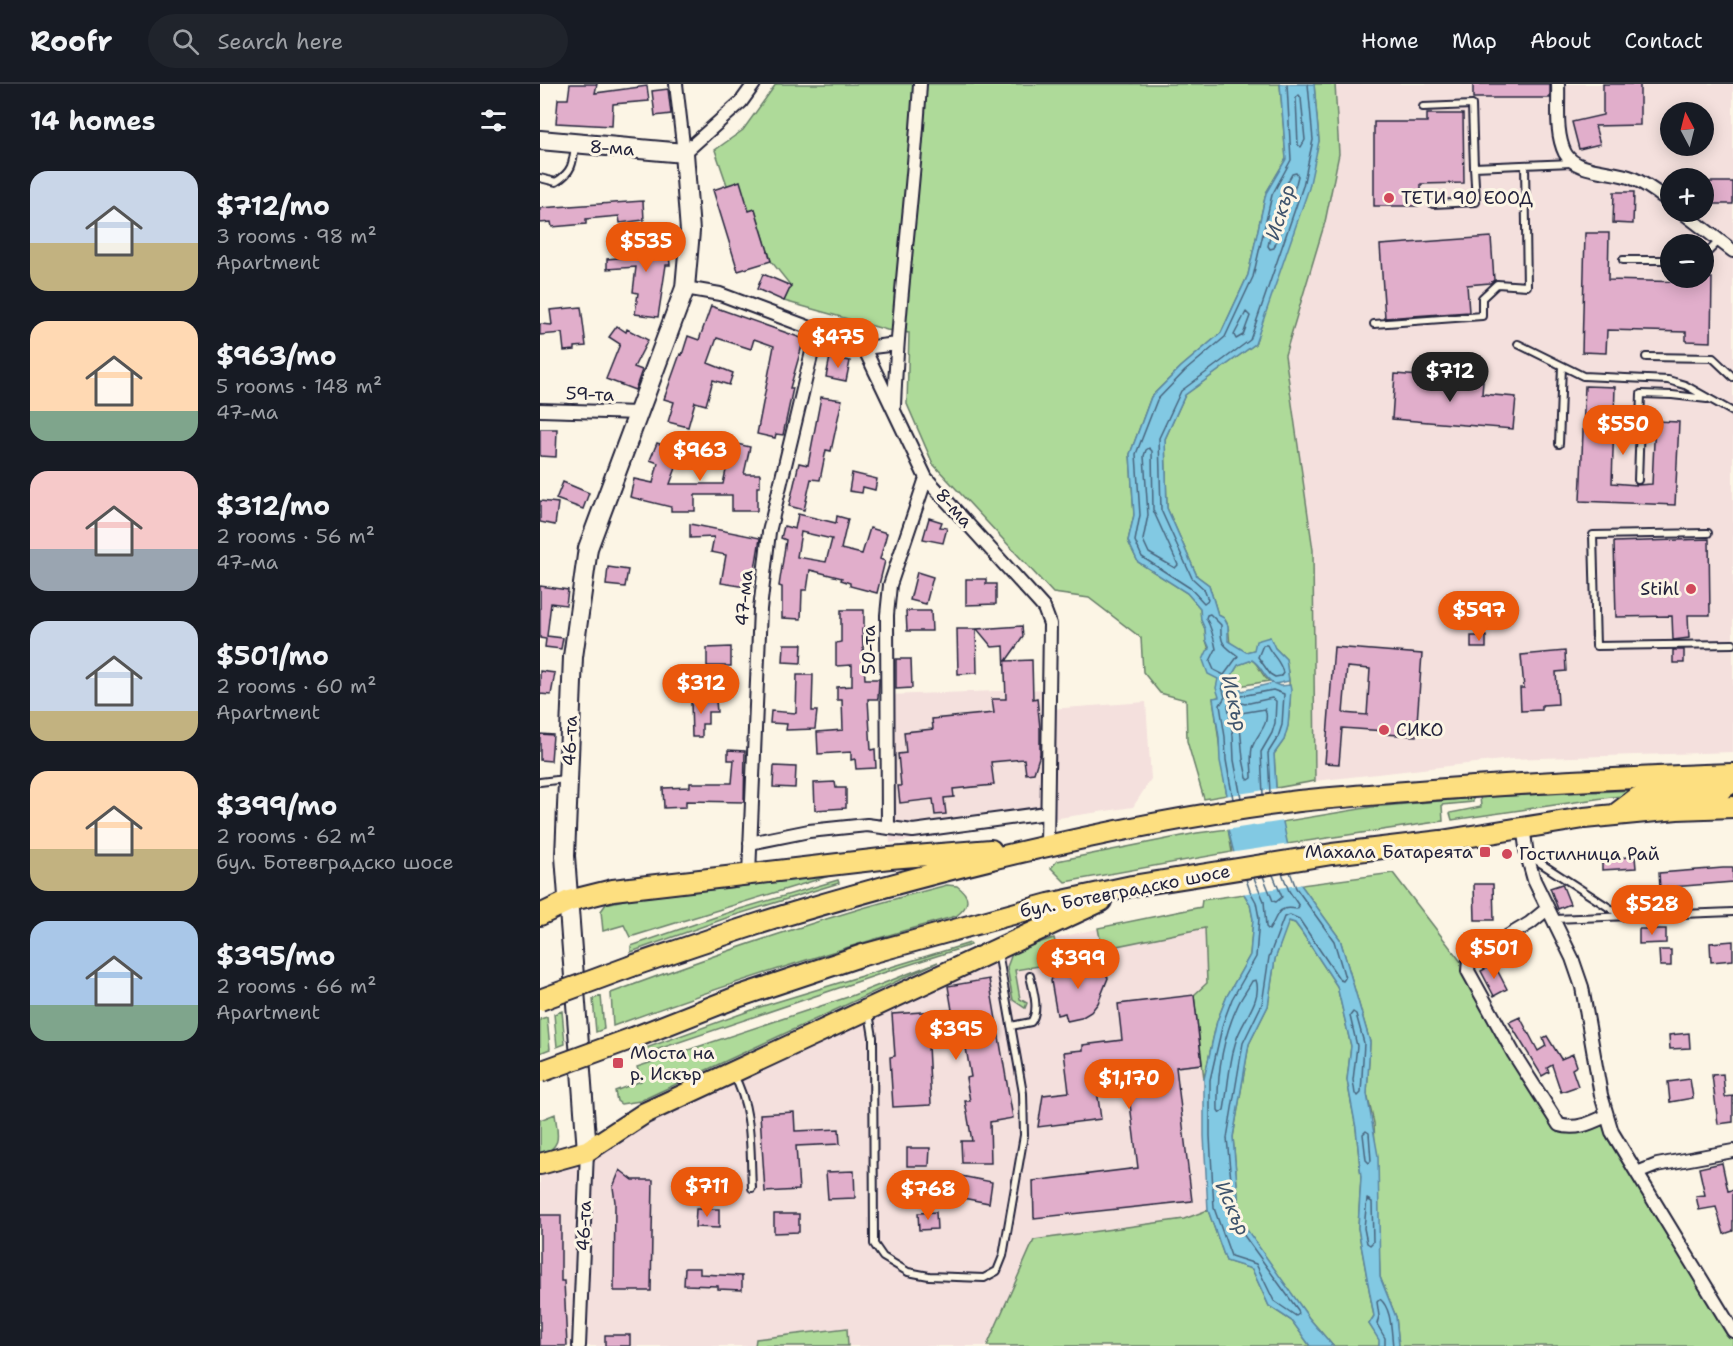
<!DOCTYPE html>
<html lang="en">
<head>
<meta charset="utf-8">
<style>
	body { margin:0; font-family:"Shantell Sans",sans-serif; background:#20242c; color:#f1f3f6; height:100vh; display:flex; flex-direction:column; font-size:22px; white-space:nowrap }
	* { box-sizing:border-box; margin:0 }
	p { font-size:20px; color:#9ea1a6 }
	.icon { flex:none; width:33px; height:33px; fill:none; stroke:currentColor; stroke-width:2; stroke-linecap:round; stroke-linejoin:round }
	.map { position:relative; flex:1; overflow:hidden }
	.sheet { display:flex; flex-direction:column; background:#171b24; width:540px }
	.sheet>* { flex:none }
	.needle { width:39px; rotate:353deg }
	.tools { position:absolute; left:1120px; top:18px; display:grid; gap:12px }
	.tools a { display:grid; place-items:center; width:54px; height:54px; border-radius:50%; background:#171b24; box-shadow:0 3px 15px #0003; font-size:30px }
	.price { position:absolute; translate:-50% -51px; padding:0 14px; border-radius:21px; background:#ea580c; color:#fff; font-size:20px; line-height:39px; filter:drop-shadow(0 2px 3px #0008) }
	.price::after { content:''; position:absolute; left:50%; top:36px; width:18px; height:14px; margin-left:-9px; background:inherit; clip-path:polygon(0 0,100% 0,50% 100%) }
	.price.selected { background:#222; color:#fff }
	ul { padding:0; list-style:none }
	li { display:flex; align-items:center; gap:18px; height:150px; padding:0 30px }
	li span { display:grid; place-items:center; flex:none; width:168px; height:120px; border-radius:18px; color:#555 }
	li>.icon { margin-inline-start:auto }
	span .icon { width:72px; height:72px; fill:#fffc; stroke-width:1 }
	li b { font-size:26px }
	h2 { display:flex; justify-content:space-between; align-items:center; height:72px; padding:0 30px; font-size:26px }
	header { display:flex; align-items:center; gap:36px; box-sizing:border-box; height:84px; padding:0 30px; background:#171b24; border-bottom:2px solid #363941 }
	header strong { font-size:28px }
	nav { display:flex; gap:33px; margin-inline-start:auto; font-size:21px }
	.search { width:420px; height:54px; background:#20242c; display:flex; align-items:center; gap:15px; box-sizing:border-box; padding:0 21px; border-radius:33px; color:#9ea1a6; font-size:22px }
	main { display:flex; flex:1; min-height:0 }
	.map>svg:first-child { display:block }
</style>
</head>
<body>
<header>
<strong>Roofr</strong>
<div class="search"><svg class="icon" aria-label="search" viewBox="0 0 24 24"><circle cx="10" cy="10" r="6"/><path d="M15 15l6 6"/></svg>Search here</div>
<nav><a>Home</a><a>Map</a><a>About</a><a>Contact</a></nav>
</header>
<main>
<section class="sheet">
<h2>14 homes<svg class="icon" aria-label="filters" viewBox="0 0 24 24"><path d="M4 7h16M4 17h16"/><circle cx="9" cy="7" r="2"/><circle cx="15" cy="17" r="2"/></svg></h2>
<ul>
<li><span style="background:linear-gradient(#c9d6e8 60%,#c2b280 0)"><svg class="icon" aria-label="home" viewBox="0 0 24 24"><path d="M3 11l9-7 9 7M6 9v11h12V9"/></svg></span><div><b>$712/mo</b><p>3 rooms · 98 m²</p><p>Apartment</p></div></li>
<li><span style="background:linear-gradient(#ffd9b3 75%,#7fa58c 0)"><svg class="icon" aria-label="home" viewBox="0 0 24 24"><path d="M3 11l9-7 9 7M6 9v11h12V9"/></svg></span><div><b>$963/mo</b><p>5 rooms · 148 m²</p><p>47-ма</p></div></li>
<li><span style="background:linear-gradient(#f6c9c9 65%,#9aa5b1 0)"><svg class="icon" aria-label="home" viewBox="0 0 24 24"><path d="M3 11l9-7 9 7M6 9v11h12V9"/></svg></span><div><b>$312/mo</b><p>2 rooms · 56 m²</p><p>47-ма</p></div></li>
<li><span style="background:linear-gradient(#c9d6e8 75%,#c2b280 0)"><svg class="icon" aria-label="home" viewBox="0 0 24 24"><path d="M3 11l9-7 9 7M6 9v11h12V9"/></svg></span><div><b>$501/mo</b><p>2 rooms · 60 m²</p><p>Apartment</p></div></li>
<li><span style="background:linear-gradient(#ffd9b3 65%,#c2b280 0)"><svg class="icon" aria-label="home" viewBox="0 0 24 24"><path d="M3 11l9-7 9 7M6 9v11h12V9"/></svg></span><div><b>$399/mo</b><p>2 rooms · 62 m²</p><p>бул. Ботевградско шосе</p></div></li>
<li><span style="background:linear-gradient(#a9c7e8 70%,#7fa58c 0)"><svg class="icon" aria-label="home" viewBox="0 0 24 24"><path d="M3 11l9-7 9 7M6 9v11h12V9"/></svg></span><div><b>$395/mo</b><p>2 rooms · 66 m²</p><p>Apartment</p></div></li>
</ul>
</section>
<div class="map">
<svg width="1193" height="1262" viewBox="0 0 1193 1262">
	<rect width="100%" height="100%" fill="#fcf5e5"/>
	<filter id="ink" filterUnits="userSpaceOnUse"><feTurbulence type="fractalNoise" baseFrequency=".0167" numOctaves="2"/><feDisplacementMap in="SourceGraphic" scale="12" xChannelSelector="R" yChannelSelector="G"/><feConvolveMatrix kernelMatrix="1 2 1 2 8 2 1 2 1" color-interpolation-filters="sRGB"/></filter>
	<g filter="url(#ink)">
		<path fill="#f4e0dd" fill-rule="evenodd" d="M795,0H1193V668L971,675L775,697L773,466L745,271L785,138L799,70ZM1131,28H1164V62H1131ZM1131,94H1164V128H1131ZM1131,160H1164V194H1131Z
			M509,605L510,625L606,618L611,695L593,723L350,759L348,744L347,611Z
			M661,823L665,844L667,900L654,911L664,995L668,1126L644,1135L494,1156L447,1262H308L307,1244L216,1255L215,1262H0V1080L458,866Z"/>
		<path fill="#aeda99" stroke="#687e6a" stroke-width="1.5" d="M236,0H740L746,75L726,109L708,191L681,249L641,283L611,313L590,370L594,431L588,457L598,478L647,509L660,524L661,536L665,545L666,556L678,595L679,613L673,614C678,647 681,679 687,711L664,715L647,657L646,616L620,609L603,588L601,554L549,514L513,509L393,380L367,320L369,249L347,246L244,217L251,202L231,177L215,125L209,127L187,101L175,66L203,46Z
			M774,0H795L799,70L785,138L745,271L773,466L775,697L736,704L734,670L744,656L748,641L750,619L749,597L746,575L735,564L714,566L706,568L690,560C688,548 691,536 678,531L669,501L657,492L627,424L625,355L645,311L715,260L779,57Z
			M712,576C720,581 721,592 729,597L699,602L692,591L698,581Z
			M1167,703L1063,714L912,736L910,729L941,723L940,713Z
			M933,714V718L902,721L903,737L747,760L741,738L832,723Z
			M688,745L692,768L525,798L511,784L517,777L657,749Z
			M853,789L928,887L1018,1041L1066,1032L1193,1247V1262H859L856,1233L840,1193L834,1039L827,1010L830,958L800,855L761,801Z
			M289,792L90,853L84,841L63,847L61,827L66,820L88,815Z
			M298,796L299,799L192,832L91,868V862L193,827Z
			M407,801L417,802C431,812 430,822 416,832C300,864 186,900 73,942L71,909C182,868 292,830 407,801Z
			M704,810L710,820L713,835L710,871L687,912L677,937L664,995L654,911L667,899L665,844L562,865L558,844L661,823L662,816Z
			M748,837L755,839L761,847L797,902L811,962L807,996L816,1044L821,1093L818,1144L834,1232L829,1240L840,1256L839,1262H793L769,1234L700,1137L693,1053L709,960L728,922L735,875Z
			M514,854L518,871L499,882L475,886L480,915L487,919L485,924L473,916L467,883L473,867Z
			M430,859L431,861L343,889L95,973V968L223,922Z
			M398,878L100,1017L81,1020L77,1017L75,1007L101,997L97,983L311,912Z
			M61,912L64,945L56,948L53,915Z
			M22,927L25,960L17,963L14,930Z
			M7,933L10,965L0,969V935Z
			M15,1030C18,1052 23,1062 0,1072V1036Z
			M668,1126L686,1177L712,1185L729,1222L752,1237L770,1262H447L494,1156L644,1135Z
			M307,1244L308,1262H215L216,1255Z"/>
		<path fill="#82c9e3" stroke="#5c86a0" stroke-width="1.5" fill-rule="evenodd" d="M740,0H774L779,57L769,104L715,260L645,311L625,355L627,424L657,492L669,501L678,531L684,534L688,542V557L706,568L714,566L716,557L730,553L735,564L746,575L749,597L735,600L740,602L750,601L751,606L748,642L744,656L734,670L736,704L750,772L761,801L800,855L830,958L827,1010L838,1072L840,1193L856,1233L859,1262H839V1256L829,1240L834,1232L818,1144L821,1093L816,1044L807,996L811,962L797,902L761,847L755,839L749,837L735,875L728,922L709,960L693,1053L700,1136L769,1234L793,1262H770L752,1237L729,1222L712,1185L686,1177L668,1126L664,1052V995L677,937L687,912L710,871L713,835L710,820L704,810L688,745L687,711L680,677L679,653L673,614L679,613L676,604L678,595L668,590L663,576L667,567L670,565L666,556L665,545L661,536L660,524L647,509L598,478L588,457L594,431L590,370L611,313L641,283L681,249L708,191L726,109L746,75ZM712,576C722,582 723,593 733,599L702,607L692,591L698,581Z"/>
		<path fill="#fcf5e5" d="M739,704L744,737L685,746L684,712Z
			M750,760L764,800L701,810L689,769Z"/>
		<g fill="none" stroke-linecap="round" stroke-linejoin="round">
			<path stroke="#48657e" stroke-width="1.5" d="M747,0L751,76L732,111L713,193L685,253L645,287L617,316L596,370L600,431L595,457L602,473L650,504L664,519L668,516L664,505L652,494L621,426L619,354L641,307L710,256L763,102L773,56L768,0
				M759,11L761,14L765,56L761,63L758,61L756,14Z
				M756,89L758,92L756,100L734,164L730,165L728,162L739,114L752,90Z
				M706,228L710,232L703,251L696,255L694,251Z
				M609,364L612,367L613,426L638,481L635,484L609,469L603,456L608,431L604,372L606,366Z
				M670,530L681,541C680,561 684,561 698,572L684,591L674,586L670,577L676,565C674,554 671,543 666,534L667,531Z
				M723,561H727C732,572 741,577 743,589L741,592L735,593L730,590L718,573Z
				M725,625C731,641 716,650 712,664C710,673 712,684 712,694L709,696L707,694L703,675L699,631L701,629Z
				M701,714L694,676L693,652L688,622L693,617L705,620L732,614L736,617L735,639L732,649L721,668L723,711
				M693,715L686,676L685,653L680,621L685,613L682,603L686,596L701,612L733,606L744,610L742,641L738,653L728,669L730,710
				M723,792L733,817L736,818L742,813L733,791
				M714,794L724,817L726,843L729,846C738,833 735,821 757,825L759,822L749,807L742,789
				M706,795L710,807L716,818L719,834L716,873L692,915L683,939L670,996V1052L674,1124L691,1172L716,1180L734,1217L756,1232L759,1230L758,1226L695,1139L687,1054L703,959L722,920L729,873L744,833L750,831L759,835L800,896L803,897L805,894L794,857L756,804L750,788
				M716,896C723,916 701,938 696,957C689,979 688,1004 684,1026L680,1029L678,1026C677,991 683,953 698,921C702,912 708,905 712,897Z
				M813,928L816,930L824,959L821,1009L818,1012L815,1010L813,996L817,962L810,932Z
				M826,1047L829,1049L831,1077L829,1079L826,1076L823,1050Z
				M827,1115L832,1118L833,1158L830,1161L827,1159L824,1144Z
				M845,1262V1254L837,1240L839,1232L837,1218L840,1215C852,1225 851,1247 853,1262"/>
		</g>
		<path fill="#e1aecb" stroke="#22223b" stroke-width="1.5" fill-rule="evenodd" d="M30,0H57L55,9L107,2L109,17L73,20L72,42L16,39L18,15H28Z
			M933,0H1010V14H933Z
			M1063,0H1100V41L1055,42L1060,60L1039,65L1032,38L1063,31Z
			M128,5L131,30L115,32L112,7Z
			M887,30H923L924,99L881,100V122H834V38H887Z
			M200,97L209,127L215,125L231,177L198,187L173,106Z
			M1164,98H1193V120H1164Z
			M1074,108H1094L1093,140L1073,139Z
			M103,117L104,136L80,139L79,132L46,135V140L12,143L11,138L0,139V124Z
			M117,147L119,172L129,171L130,181H126L118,233L95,230L98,209L93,208L96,183L67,185V175L100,172L98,149Z
			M1045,149H1069L1068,196L1146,198L1147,194H1172L1171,258L1146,257V248L1067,246L1066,269L1042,268Z
			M951,153L954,196L950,199L927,201L929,228L845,234L840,161Z
			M223,190L251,202L244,217L217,205Z
			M171,222L264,255L250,304H253L243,351L236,350L235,354L217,350L234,262L214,255L211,265L177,254L168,279L193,289L189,301L173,296L166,321L155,318L148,343L128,338L134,318L124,315L140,270L142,271L148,252L159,256Z
			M41,223L46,262L35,263V266L24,267L22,249L0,251V240L12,241L10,226Z
			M77,242L86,248L87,245L108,256L94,283L102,286L95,306L66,295L80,260L69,253Z
			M290,273L310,277L306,297L286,293Z
			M855,290L943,297L942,310L976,313L973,345L852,335Z
			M1045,302L1075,303L1072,399L1097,401L1112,400L1115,337L1139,338L1135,421L1040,417Z
			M281,313L302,316L291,367L286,366L280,396L271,395L264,426L249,422L259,379L268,381Z
			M0,345H17L16,373L0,372Z
			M184,357L210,363L204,390H220V403H217V427H192V411H155V427H131V423L90,413L94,395L113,399L118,379L110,376L117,359L142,368L130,400H183L188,377L180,375Z
			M312,389L337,395L335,406L323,403L322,409L309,407Z
			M23,398L49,409L43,425L16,415Z
			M0,417L18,419L15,441L0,438Z
			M258,430L296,439L297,432L308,435L301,465L322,470L330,444L347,449L340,475L345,477L337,509L310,502V499L301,496L302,494L270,486L267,506H262L261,535L242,534V503L239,502L246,456L241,454L244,442L255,445ZM261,448L292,455L286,478L257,473Z
			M389,434L402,438L400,443L407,444L403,459L383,455Z
			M150,440L220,454L212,504L181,499L186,471L171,468L174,453L150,454Z
			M1169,455L1170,531H1148L1149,554L1133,556L1132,532L1076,533L1074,458Z
			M68,483L88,486L85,503L66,501Z
			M377,488L393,493L386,520L370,516Z
			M426,495H446V500H456V520L426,521Z
			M0,502L28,506L26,521L11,519L7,552L23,554L21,565L5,563L6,555L0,554Z
			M301,526H324V545H322L325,595H339L338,615H328L331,666L335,665L336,684L316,685L315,675L311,676V668L278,670L277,648L303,646L302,616H297V603L312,602V581L296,582V559L301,558Z
			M366,527H391L392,547H367Z
			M482,542L483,553L466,577L492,576L493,615L497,614L500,644V670L494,689L486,690L484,675L451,678L454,701L413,705L414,713L404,714L406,730L395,731L393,715L360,719L358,702H361L358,670L366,669L364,648L393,645L392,635L454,629L452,615H466L464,562L452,563L437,545Z
			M417,545H436L437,589L418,590Z
			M931,552H946V564H931Z
			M244,560H262L261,579L243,578Z
			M191,563V582H167V564Z
			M794,563L882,570L876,652L844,650L845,647L802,644L799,680L785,679ZM807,583L830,585L827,631L803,629Z
			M1133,566H1144V579H1133Z
			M1025,567L1026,587L1016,588L1018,620L1002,621V626L981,627L980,604H984L981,571Z
			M356,575H371L372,604L356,605Z
			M0,587L15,589L11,611L0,610Z
			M257,591H273L272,627H277L275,645L246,646L247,640L230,639L231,627L256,629Z
			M151,617H176L177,628H168V640H162V653H152Z
			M0,650L13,651L11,677L0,676Z
			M188,666L205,667L204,718L146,717V723L124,724L123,704L150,703V699H192L194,676H188Z
			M234,682L256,683L255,704L233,703Z
			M295,698L296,704H306V724L275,726L274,699Z
			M1095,773L1096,784L1062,786V774Z
			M1183,784H1193V798L1120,804L1119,789Z
			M934,800H953L954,836H935Z
			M1022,800L1030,820L1018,825L1010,804Z
			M1099,845H1126V859L1099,860Z
			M1193,857V876L1171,878L1170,859Z
			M1119,866H1131V882H1120Z
			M517,878L532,890L542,882L553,880L563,885L568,894L558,919L551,928L541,934L527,937L525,929L517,931L511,897Z
			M954,880L967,905L954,912L941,887Z
			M449,895L473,1034L450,1038L451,1079H422L421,1057H432L425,1017H430L426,994L431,993L425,958L388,961L391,1021L353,1023L350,973L355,972L352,930L412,926L408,902Z
			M654,911L662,980L636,983L652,1117L494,1134L493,1097L598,1084L587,996L556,999L561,1035L498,1043L503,1011L529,1008L524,968L543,966V961L582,956L578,920Z
			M980,933L998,967L1006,962L1003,954L1007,952L1021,975L1033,970L1037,982L1032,985L1038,1002L1021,1008L1012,981L1007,984L1009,988L1002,992L969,938Z
			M1149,949L1150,964L1130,965L1129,951Z
			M1183,990L1185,1013L1193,1012V1038L1178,1040L1172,991Z
			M1150,995L1153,1014L1130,1018L1128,998Z
			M254,1028L255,1047L299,1045L300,1060L256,1062L259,1106L225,1108L220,1030Z
			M367,1064H390L389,1082H367Z
			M1182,1079L1188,1107L1193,1106V1147L1184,1150L1176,1123L1159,1126L1156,1112L1165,1111L1159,1084Z
			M80,1086L93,1096H113L111,1207H74L75,1118L73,1103Z
			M314,1087L315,1114L288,1115L286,1088Z
			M421,1092L452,1098L449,1119L417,1113Z
			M353,1095H371L372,1116L353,1117Z
			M156,1125H179V1144L155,1143Z
			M396,1128L397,1145L379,1146L378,1129Z
			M234,1130H259V1148L234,1149Z
			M0,1131H21V1197H24L27,1262H0Z
			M145,1184H160V1190L202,1192V1206L178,1205V1202L144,1201Z
			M65,1251H90V1262H65Z"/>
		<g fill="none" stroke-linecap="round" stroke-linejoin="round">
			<g stroke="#22223b" stroke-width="10">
				<path id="lane" d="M883,23L932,21L934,83L1032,79
					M0,94L16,98C32,88 33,80 35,61
					M893,120L936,118L934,83
					M1164,172L1180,156
					M1083,176H1131
					M834,240L942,232V214L957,200L987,202L985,81
					M978,260L1043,292L1128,296L1145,301L1193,328
					M1106,273L1173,274L1193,293
					M1019,360L1022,282
					M1098,396L1101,310L1132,311L1167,315
					M1168,449L1053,451L1056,562L1193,560
					M0,698L25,695
					M988,771L1082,832
					M1014,835L1193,828
					M329,929L333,953L334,1160L343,1173L368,1188L389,1192L444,1194L457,1187L463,1172L484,1051L483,1009L458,868
					M471,942L491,938C500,926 493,906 490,892
					M193,990C213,1024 210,1066 212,1104"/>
			</g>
			<g stroke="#22223b" stroke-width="16">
				<path id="street" d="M136,0L144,69
					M1018,0C1019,21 1015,49 1025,69C1036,89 1072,86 1092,94C1107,100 1119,110 1131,119
					M144,69L201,18L214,0
					M1142,128L1193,167
					M145,204L180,210L324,264L386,394L504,524L510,540L507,762
					M324,264L357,260
					M354,322C358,214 374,108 380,0
					M0,326L99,329
					M983,742L987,771L994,796L1032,874L1042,903L1061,1011L1072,1048L1193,1247
					M348,744L347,531L350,501L386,394
					M210,759L269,747L327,741L373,747L506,729
					M209,790L220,525L229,448L277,247
					M1007,825L990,839L933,873L929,876L928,887L974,970L1019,1041C1036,1046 1049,1040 1066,1032
					M1097,1089L1117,1081L1193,1067
					M39,1262L47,1067"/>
			</g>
			<g stroke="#22223b" stroke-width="22">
				<path id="secondary" d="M0,56L144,69L150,147L145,204L48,464L33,573L25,772L47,1067"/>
			</g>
			<g stroke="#22223b" stroke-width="24">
				<path id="primary" d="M1076,730L1097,714L1171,708L1180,706L1193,698
					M0,831L29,817L73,806L350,774L451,766
					M92,882C145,864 199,845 253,829C418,780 588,738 759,717C795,713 831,711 866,708C975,699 1084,694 1193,690
					M93,954L197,913L323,871L509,820L592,802L792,770L901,757L1044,734L1137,725L1193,723
					M0,1080L47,1067L105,1029L561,817"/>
			</g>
			<use href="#lane" stroke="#fcf5e5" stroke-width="6"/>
			<use href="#street" stroke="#fcf5e5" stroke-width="12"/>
			<use href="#secondary" stroke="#fcf5e5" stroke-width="18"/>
			<use href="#primary" stroke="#fddf80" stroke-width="20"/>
			<g stroke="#22223b" stroke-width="24" stroke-linecap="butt">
				<path id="primary-bridge" d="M0,916L92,882
					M0,988L93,954"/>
			</g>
			<use href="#primary-bridge" stroke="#fddf80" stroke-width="20"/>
		</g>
	</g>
	<g fill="#d1495b" stroke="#fcf5e5" stroke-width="2">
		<circle cx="849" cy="114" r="6"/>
		<circle cx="1151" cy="505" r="6"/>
		<circle cx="844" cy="646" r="6"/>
		<rect x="939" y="762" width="12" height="12" rx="3"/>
		<circle cx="967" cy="770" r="6"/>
		<rect x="72" y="973" width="12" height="12" rx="3"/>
	</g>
	<g text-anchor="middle" stroke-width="6" stroke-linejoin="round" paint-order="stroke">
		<g font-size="18" fill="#22223b" stroke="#fcf5e5">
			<text transform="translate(72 64) rotate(4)" y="6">8-ма</text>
			<text transform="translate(50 310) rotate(2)" y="6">59-та</text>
			<text transform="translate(414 424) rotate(48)" y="6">8-ма</text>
			<text transform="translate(204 514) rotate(-85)" y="6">47-ма</text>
			<text transform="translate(329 566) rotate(-90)" y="6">50-та</text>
			<text transform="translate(30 657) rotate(-88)" y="6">46-та</text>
			<text transform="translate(585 807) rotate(-11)" y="6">бул. Ботевградско шосе</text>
			<text transform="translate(44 1142) rotate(-88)" y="6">46-та</text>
		</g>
		<g font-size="18" fill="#22223b" stroke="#fcf5e5" text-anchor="start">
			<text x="861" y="120">ТЕТИ 90 ЕООД</text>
			<text x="1139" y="511" text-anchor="end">Stihl</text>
			<text x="856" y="652">СИКО</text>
			<text x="933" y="774" text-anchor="end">Махала Батареята</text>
			<text x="979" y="776">Гостилница Рай</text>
			<text x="90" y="975">Моста на<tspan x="90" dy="21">р. Искър</tspan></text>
		</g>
		<g font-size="20" font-style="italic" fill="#3f546d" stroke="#fcf5e5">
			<text transform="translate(740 128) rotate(-73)" y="7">Искър</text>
			<text transform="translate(695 619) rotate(77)" y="7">Искър</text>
			<text transform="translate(693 1124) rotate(66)" y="7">Искър</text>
		</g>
	</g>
</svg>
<div class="tools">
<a><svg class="needle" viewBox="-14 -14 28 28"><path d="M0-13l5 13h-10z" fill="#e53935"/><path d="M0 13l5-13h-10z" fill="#9ea1a6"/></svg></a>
<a>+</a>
<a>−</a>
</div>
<b class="price" style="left:106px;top:189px">$535</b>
<b class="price" style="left:298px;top:285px">$475</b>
<b class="price selected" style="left:910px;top:319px">$712</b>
<b class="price" style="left:1083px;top:372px">$550</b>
<b class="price" style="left:160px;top:398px">$963</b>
<b class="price" style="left:939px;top:558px">$597</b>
<b class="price" style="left:161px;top:631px">$312</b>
<b class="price" style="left:1112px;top:852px">$528</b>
<b class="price" style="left:954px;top:896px">$501</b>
<b class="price" style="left:538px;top:906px">$399</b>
<b class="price" style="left:416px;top:977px">$395</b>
<b class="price" style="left:589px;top:1026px">$1,170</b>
<b class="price" style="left:167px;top:1134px">$711</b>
<b class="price" style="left:388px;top:1137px">$768</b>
</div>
</main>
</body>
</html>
